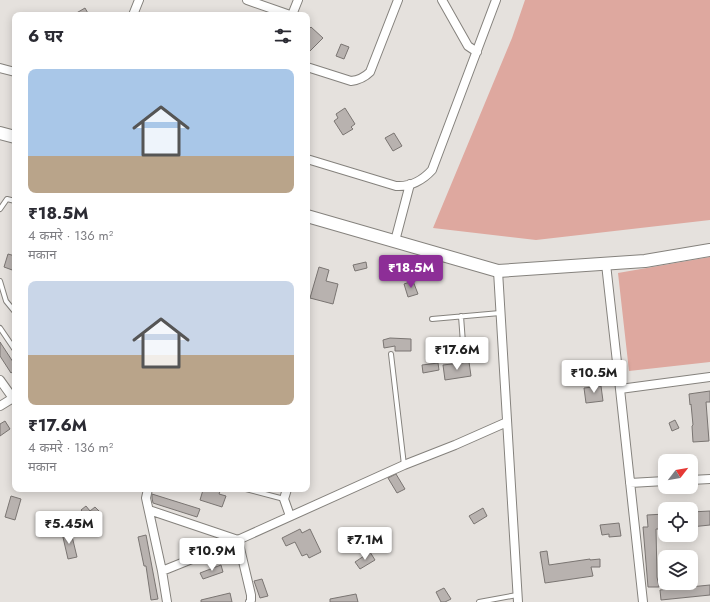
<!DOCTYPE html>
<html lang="hi">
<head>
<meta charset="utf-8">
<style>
	body { margin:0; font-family:Jost,"Noto Sans Devanagari",sans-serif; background:#f2f2f3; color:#2b2b33; height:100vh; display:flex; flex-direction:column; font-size:15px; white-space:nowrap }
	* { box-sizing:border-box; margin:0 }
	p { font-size:13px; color:#7c7c81 }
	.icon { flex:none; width:22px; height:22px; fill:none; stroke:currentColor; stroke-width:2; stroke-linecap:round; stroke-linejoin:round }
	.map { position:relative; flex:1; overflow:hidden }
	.details { position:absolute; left:12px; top:12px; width:298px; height:480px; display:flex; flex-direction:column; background:#fff; border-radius:8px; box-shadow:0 2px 10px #0003 }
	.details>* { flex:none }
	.needle { width:26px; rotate:59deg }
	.buttons { position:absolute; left:658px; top:454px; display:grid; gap:8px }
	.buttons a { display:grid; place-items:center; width:40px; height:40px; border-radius:8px; background:#fff; box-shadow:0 2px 10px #0003; font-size:20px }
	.price { position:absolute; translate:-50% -34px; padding:0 9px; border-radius:4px; background:#fff; color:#222; font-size:13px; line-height:26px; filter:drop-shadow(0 1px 2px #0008) }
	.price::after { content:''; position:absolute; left:50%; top:24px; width:12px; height:9px; margin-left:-6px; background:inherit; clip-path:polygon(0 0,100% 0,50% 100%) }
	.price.active { background:#8d2e97; color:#fff }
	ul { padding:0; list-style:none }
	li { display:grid; align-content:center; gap:8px; height:212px; padding:0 16px }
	li span { display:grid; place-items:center; height:124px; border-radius:8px; color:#555 }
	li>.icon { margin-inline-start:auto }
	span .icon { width:72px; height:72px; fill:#fffc; stroke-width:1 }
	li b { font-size:17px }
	h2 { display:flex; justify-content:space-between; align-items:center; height:48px; padding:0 16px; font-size:17px }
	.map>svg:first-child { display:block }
</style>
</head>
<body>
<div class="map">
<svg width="710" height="602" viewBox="0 0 710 602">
	<rect width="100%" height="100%" fill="#e5e1dd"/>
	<path fill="#dea89f" d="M525,0H710V220L536,240L433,228L512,38Z
		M710,257V362L629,371L618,273Z"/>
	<path fill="#b8b2af" stroke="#7a7572" d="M85,8L89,15H73Z
		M311,27L323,38L307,54V31Z
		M341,44L349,47L344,59L336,56Z
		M345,108L355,124L351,127L353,129L343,135L334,121L338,118L336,114Z
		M394,133L402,146L393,151L385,138Z
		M8,254L15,256V271L4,267Z
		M366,262L367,268L355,271L353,265Z
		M319,267L329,270L326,281L338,284L333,304L310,298Z
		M413,281L418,294L408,297L404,284Z
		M390,338L411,339V351H395V346L384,348L383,340Z
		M0,342L15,365V370L11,373L0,356Z
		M469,362L471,376L445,380L443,365Z
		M438,363L439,370L423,373L422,365Z
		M601,386L603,401L586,403L584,388Z
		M710,391V402H706L709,441L693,442L692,426L693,425L691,404L690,405L689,394Z
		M675,420L679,428L672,431L669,423Z
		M5,421L10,429L0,436V424Z
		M396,474L405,489L397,493L388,478Z
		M210,489H221L219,494L226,496L222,507L200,500L203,490L209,491Z
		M152,494L200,509L197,517L153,503L152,498Z
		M11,496L21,499L15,520L5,517Z
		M86,506L90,511L95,507L99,511L85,523L81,518L85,515L81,510Z
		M483,508L487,516L474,524L469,516Z
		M710,511V525L691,527V512Z
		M665,514V529H656L657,577L659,587H648L643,527H648L647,515Z
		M619,523L621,536L609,537V534L602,535L600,525Z
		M300,529L302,533L310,529L321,552L309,558L307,554L302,556L295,542L286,546L282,538Z
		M71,532L77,557L68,559L62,533Z
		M146,535L158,599L151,600L146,566H144L138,537Z
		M547,551L549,565L590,559V560L600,559V567H591L593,576L545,583L540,552Z
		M370,552L375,560L360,569L355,562Z
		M221,565L223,572L203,579L200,573Z
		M262,579L268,596L260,598L254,581Z
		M710,585V595L661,600L660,590Z
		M444,588L451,599L445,602H441L436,592Z
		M230,593L232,602H201V600Z
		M356,594L358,602H330V599Z"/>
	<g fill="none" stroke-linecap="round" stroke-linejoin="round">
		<g stroke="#85827d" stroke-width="6">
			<path id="lane" d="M0,209L7,199L15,201
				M0,281L6,301L15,312
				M432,319L500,313
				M0,328L15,350
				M429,350L457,348L462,346L463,343L461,316
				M391,354L404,465
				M246,489L284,499
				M479,602L517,595"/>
		</g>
		<g stroke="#85827d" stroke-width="10">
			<path id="street" d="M247,0L290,15
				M442,0L468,46L477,52
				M133,15L139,0
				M292,15L298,0
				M307,67L351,81C359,80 364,78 370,72L398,0
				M0,68L15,72
				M307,159L396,186C410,187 423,180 432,170L496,0
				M395,241L410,184
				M606,264L620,389L643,602
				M498,271L518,602
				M0,380L15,401
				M620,389L710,377
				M0,406L13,398
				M691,480L710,479
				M630,483L665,481
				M148,489L146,498L162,571L167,602
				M287,489L284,499L290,516
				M149,510L238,540L251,595V600L250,602
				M162,571L229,544L404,465L455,445L507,422"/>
		</g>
		<g stroke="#85827d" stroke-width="14">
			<path id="secondary" d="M0,133L15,137
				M307,216L498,271L645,261L710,250"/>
		</g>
		<use href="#lane" stroke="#fff" stroke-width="4"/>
		<use href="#street" stroke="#fff" stroke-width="8"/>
		<use href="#secondary" stroke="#fff" stroke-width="12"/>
	</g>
</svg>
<div class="buttons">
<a><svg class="needle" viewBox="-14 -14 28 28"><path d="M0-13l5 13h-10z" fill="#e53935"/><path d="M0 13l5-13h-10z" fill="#7c7c81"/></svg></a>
<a><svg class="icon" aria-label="locate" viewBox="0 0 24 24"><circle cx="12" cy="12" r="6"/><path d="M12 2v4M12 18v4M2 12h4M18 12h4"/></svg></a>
<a><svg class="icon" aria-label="layers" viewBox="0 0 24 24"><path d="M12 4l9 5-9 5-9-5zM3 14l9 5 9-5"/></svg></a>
</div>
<b class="price active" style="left:411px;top:289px">₹18.5M</b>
<b class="price" style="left:457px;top:371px">₹17.6M</b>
<b class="price" style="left:594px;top:394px">₹10.5M</b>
<b class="price" style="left:69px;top:545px">₹5.45M</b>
<b class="price" style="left:365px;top:561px">₹7.1M</b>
<b class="price" style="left:212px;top:572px">₹10.9M</b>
<section class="details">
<h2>6 घर<svg class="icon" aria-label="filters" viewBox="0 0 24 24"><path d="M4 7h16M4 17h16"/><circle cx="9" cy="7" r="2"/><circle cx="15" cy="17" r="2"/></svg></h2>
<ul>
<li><span style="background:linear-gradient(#a9c7e8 70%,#b9a48a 0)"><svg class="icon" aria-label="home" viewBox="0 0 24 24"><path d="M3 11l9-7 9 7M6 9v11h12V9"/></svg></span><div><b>₹18.5M</b><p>4 कमरे · 136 m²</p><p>मकान</p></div></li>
<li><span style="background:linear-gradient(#c9d6e8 60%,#b9a48a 0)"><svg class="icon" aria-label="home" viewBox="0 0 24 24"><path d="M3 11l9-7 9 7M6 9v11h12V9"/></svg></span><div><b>₹17.6M</b><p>4 कमरे · 136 m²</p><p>मकान</p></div></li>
</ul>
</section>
</div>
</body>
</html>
